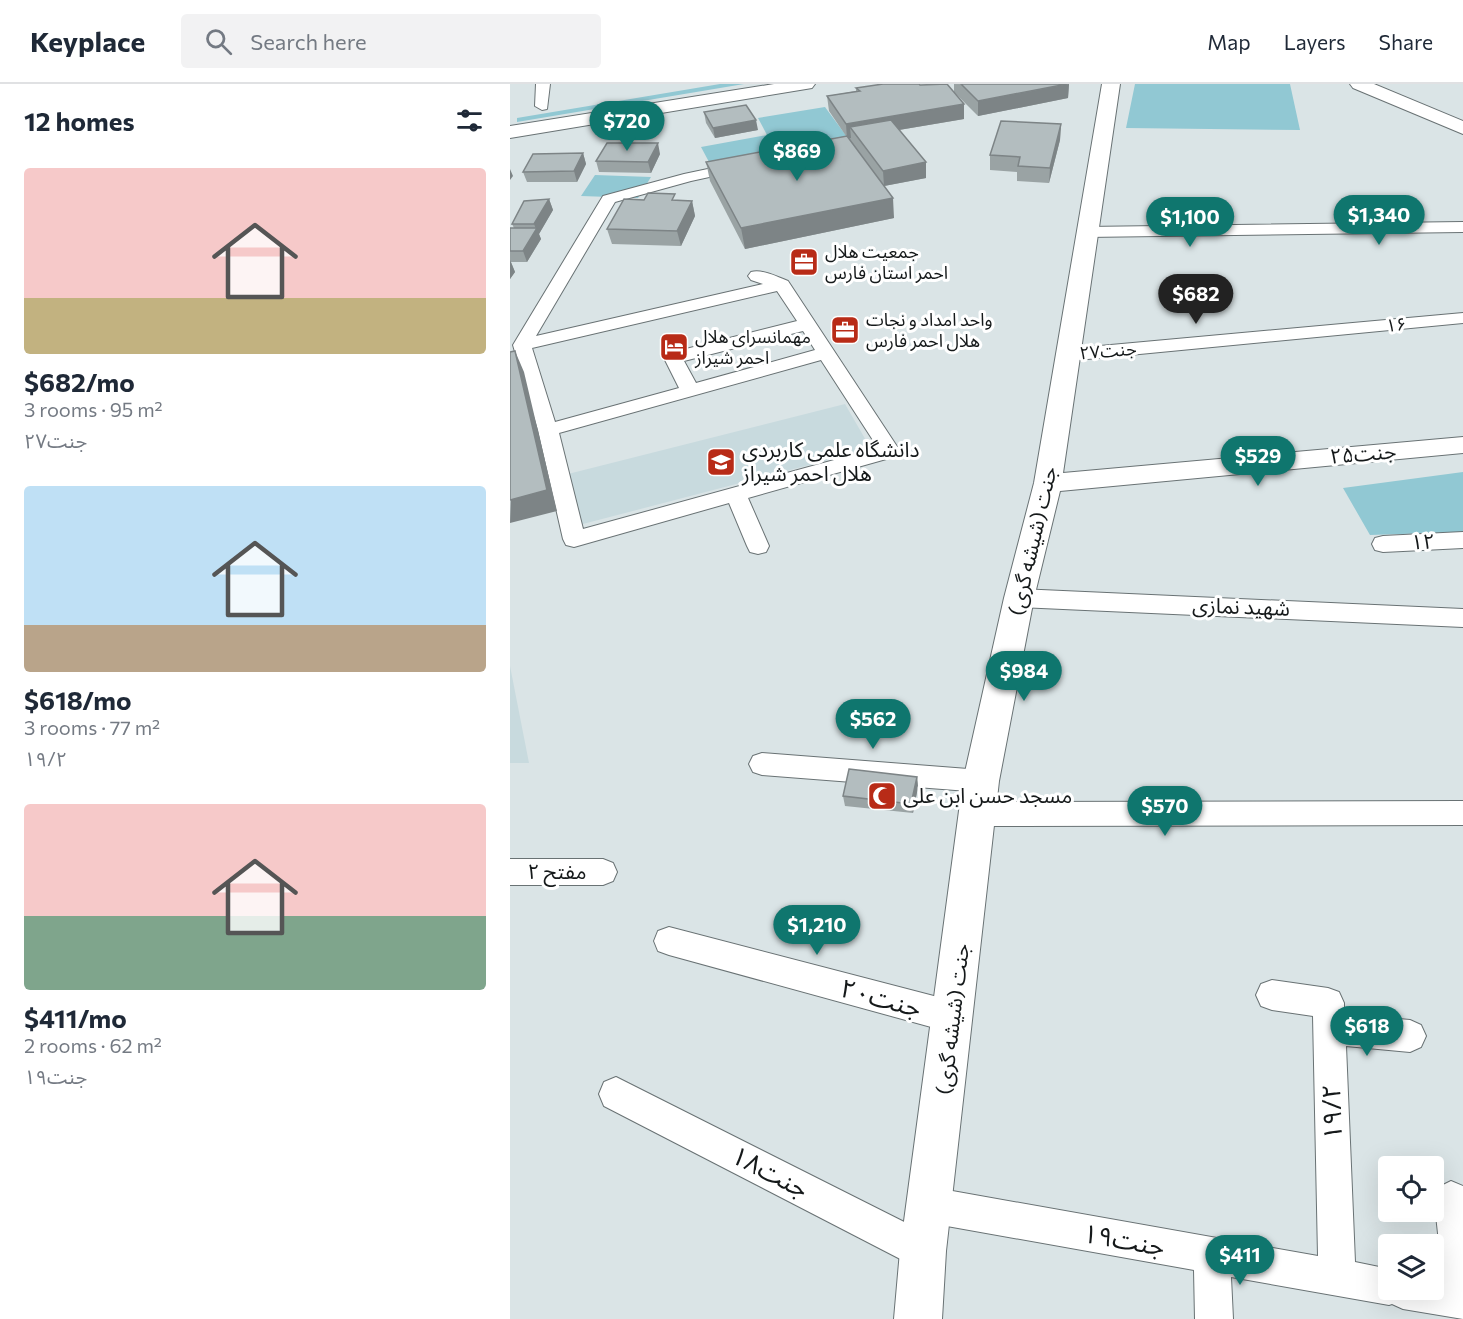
<!DOCTYPE html>
<html lang="en">
<head>
<meta charset="utf-8">
<style>
	body { margin:0; font-family:Commissioner,"Noto Sans Arabic",sans-serif; background:#f2f2f3; color:#1f2937; height:100vh; display:flex; flex-direction:column; font-size:22px; white-space:nowrap }
	* { box-sizing:border-box; margin:0 }
	p { font-size:20px; color:#747a83 }
	.icon { flex:none; width:33px; height:33px; fill:none; stroke:currentColor; stroke-width:2; stroke-linecap:round; stroke-linejoin:round }
	.map { position:relative; flex:1; overflow:hidden }
	.side { display:flex; flex-direction:column; background:#fff; width:510px }
	.side>* { flex:none }
	.tools { position:absolute; left:868px; top:1072px; display:grid; gap:12px }
	.tools a { display:grid; place-items:center; width:66px; height:66px; border-radius:6px; background:#fff; box-shadow:0 6px 24px #0002; font-size:30px }
	.price { position:absolute; translate:-50% -51px; padding:0 14px; border-radius:21px; background:#0f766e; color:#fff; font-size:20px; line-height:39px; filter:drop-shadow(0 2px 3px #0008) }
	.price::after { content:''; position:absolute; left:50%; top:36px; width:18px; height:14px; margin-left:-9px; background:inherit; clip-path:polygon(0 0,100% 0,50% 100%) }
	.price.current { background:#222; color:#fff }
	ul { padding:0; list-style:none }
	li { display:grid; align-content:center; gap:12px; height:318px; padding:0 24px }
	li span { display:grid; place-items:center; height:186px; border-radius:6px; color:#555 }
	li>.icon { margin-inline-start:auto }
	span .icon { width:108px; height:108px; fill:#fffc; stroke-width:1 }
	li b { font-size:26px }
	h2 { display:flex; justify-content:space-between; align-items:center; height:72px; padding:0 24px; font-size:26px }
	header { display:flex; align-items:center; gap:36px; box-sizing:border-box; height:84px; padding:0 30px; background:#fff; border-bottom:2px solid #e0e1e3 }
	header strong { font-size:28px }
	nav { display:flex; gap:33px; margin-inline-start:auto; font-size:21px }
	.search { width:420px; height:54px; background:#f2f2f3; display:flex; align-items:center; gap:15px; box-sizing:border-box; padding:0 21px; border-radius:6px; color:#747a83; font-size:22px }
	main { display:flex; flex:1; min-height:0 }
	.map>svg:first-child { display:block }
</style>
</head>
<body>
<header>
<strong>Keyplace</strong>
<div class="search"><svg class="icon" aria-label="search" viewBox="0 0 24 24"><circle cx="10" cy="10" r="6"/><path d="M15 15l6 6"/></svg>Search here</div>
<nav><a>Map</a><a>Layers</a><a>Share</a></nav>
</header>
<main>
<section class="side">
<h2>12 homes<svg class="icon" aria-label="filters" viewBox="0 0 24 24"><path d="M4 7h16M4 17h16"/><circle cx="9" cy="7" r="2"/><circle cx="15" cy="17" r="2"/></svg></h2>
<ul>
<li><span style="background:linear-gradient(#f6c9c9 70%,#c2b280 0)"><svg class="icon" aria-label="home" viewBox="0 0 24 24"><path d="M3 11l9-7 9 7M6 9v11h12V9"/></svg></span><div><b>$682/mo</b><p>3 rooms · 95 m²</p><p>جنت۲۷</p></div></li>
<li><span style="background:linear-gradient(#bfe0f5 75%,#b9a48a 0)"><svg class="icon" aria-label="home" viewBox="0 0 24 24"><path d="M3 11l9-7 9 7M6 9v11h12V9"/></svg></span><div><b>$618/mo</b><p>3 rooms · 77 m²</p><p>۱۹/۲</p></div></li>
<li><span style="background:linear-gradient(#f6c9c9 60%,#7fa58c 0)"><svg class="icon" aria-label="home" viewBox="0 0 24 24"><path d="M3 11l9-7 9 7M6 9v11h12V9"/></svg></span><div><b>$411/mo</b><p>2 rooms · 62 m²</p><p>جنت۱۹</p></div></li>
</ul>
</section>
<div class="map">
<svg width="953" height="1235" viewBox="0 0 953 1235">
	<rect width="100%" height="100%" fill="#dae4e6"/>
	<path fill="#c8dade" d="M335,320L361,365L69,441L58,390Z
		M0,582L19,679H0Z"/>
	<path fill="#91c8d3" d="M210,0H234L7,38V34Z
		M625,0H780L790,46L616,44Z
		M315,23L346,65L206,91L191,63L257,51L248,34Z
		M85,91L141,93L128,114L71,112Z
		M953,388V448L860,451L833,404Z"/>
	<g fill="none" stroke-linecap="round" stroke-linejoin="round">
		<g stroke="#697274" stroke-width="2">
			<path id="street" d="M26,0H40L37,25L32,26L25,22Z
				M231,78L238,82L236,85L181,97L105,118L26,252L253,200L241,196L238,192L241,188C253,185 267,193 278,197L390,367L387,372L238,414L259,462L256,468L248,470L240,468L237,462L219,419L64,463L56,461L53,455L28,346L3,261L93,112L174,90ZM267,207L287,237L156,270L154,274L169,304L45,338L22,264ZM293,247L305,266L186,299L174,277ZM311,276L368,364L73,445L49,349Z
				M953,138V148L576,153L568,148L576,143Z
				M953,229V239L557,277L550,275L548,271L550,267L557,265Z
				M953,448V464L873,468L865,466L862,460L865,454L873,452Z
				M509,505L953,525V543L509,523L501,520L497,514L501,508Z
				M252,669L471,686L481,689L485,697L481,705L471,708L252,691L243,688L239,680L243,672Z
				M953,717V741L467,742L457,738L453,730L457,722L467,718Z
				M0,775H93L103,779L107,788L103,797L93,801H0Z
				M159,843L443,917L454,922L459,933L454,944L443,949L159,871L148,867L144,857L148,847Z
				M762,896L818,904L829,908L834,919V930L900,936L911,941L916,952L911,963L900,968L836,962L845,1178L879,1185V1206H924V1193L933,1195L924,1113L929,1103L941,1097L953,1102V1235L893,1225L882,1220L879,1221L721,1193L723,1235H685L684,1186L420,1139L407,1134L402,1121L407,1108L420,1103L808,1172L803,932L762,926L751,922L746,911L751,900Z
				M106,993L426,1154L431,1167L426,1180L413,1185L400,1180L94,1022L89,1010L94,998Z"/>
		</g>
		<g stroke="#697274" stroke-width="2">
			<path id="secondary" d="M264,0H305L302,4L296,5L0,54V42Z
				M592,0H610L553,389L953,353V369L550,407L524,514L489,697L436,1167L432,1235H384L390,1167L453,697L494,514L524,399Z
				M840,0H864L953,37V50L843,4Z"/>
		</g>
		<use href="#street" fill="#fff" fill-rule="evenodd"/>
		<use href="#secondary" fill="#fff" fill-rule="evenodd"/>
	</g>
	<path fill="#9aa3a4" d="M444,0H559L558,14L468,32L444,8Z
		M346,4L454,35L389,46L416,78V94L374,102L384,134L235,165L200,97L196,78L336,52L319,27L317,12L346,7Z
		M194,28L248,46L205,54L196,39Z
		M551,40L550,56L539,99L507,97V88L480,86V71Z
		M73,69L76,80L67,98H17L13,88Z
		M150,70L141,89L89,88L86,77Z
		M39,115L43,126L29,150L31,155L17,178H1L5,188L0,195V144H4L2,140Z
		M167,116L182,117L185,132L171,162L102,160L97,145Z
		M407,693L408,703L403,729L335,722L333,712Z"/>
	<path fill="#7d8486" d="M559,0L558,14L468,32V17Z
		M454,20V35L347,53L340,43L341,54L337,55L336,40Z
		M246,36L248,46L205,54L203,44Z
		M551,40L550,56L539,99L540,84Z
		M148,59L150,70L141,89L138,78Z
		M73,69L76,80L67,98L64,87Z
		M416,78V94L374,102L373,87Z
		M0,85L3,92L0,96Z
		M383,114L384,134L235,165L231,144Z
		M39,115L43,126L29,150L31,155L17,178L13,167L26,145L24,140Z
		M182,117L185,132L171,162L167,147Z
		M0,176L5,188L0,195Z
		M5,267L14,288L47,427L0,439Z
		M407,693L408,703L403,729L401,720Z"/>
	<path fill="#b3bdbf" stroke="#7d8486" stroke-width="1.5" d="M373,0H409L410,1L437,0L454,20L336,40L317,12L350,7L346,4Z
		M451,0H557L468,17Z
		M236,21L246,36L203,44L194,28Z
		M381,36L416,78L373,87L340,43Z
		M491,37L551,40L540,84L508,82L510,73L480,71Z
		M337,52L383,114L231,144L196,78Z
		M97,59H148L138,78L86,77Z
		M73,69L64,87L13,88L23,70Z
		M138,109L165,110L162,116L182,117L167,147L97,145L114,115L134,116Z
		M39,115L24,140H2L14,117Z
		M0,144H27L13,167H0Z
		M5,267L37,406L0,416V268Z
		M339,685L407,693L401,720L333,712Z"/>
	<defs>
		<g id="office-square" transform="scale(1.5)"><rect x="-9" y="-9" width="18" height="18" rx="4" fill="#b82b17" stroke="#fff"/><path d="M-6-3h4V-5.5h4V-3h4V5H-6ZM-1-4.5V-3h2v-1.5ZM-6 0V1H6V0Z" fill="#fff"/></g>
		<g id="hotel-square" transform="scale(1.5)"><rect x="-9" y="-9" width="18" height="18" rx="4" fill="#b82b17" stroke="#fff"/><path d="M-6-4.5h1.5V1H6V5H4.5V3h-9V5H-6ZM-4 0a1.8 1.8 0 1 1 3.6 0ZM.5 0V-2.5h3Q6-2.5 6 0Z" fill="#fff"/></g>
		<g id="university-square" transform="scale(1.5)"><rect x="-9" y="-9" width="18" height="18" rx="4" fill="#b82b17" stroke="#fff"/><path d="M0-5L7-2L0 1L-7-2ZM-4 1L0 2.5L4 1V4Q0 6-4 4Z" fill="#fff"/></g>
		<g id="mosque-square" transform="scale(1.5)"><rect x="-9" y="-9" width="18" height="18" rx="4" fill="#b82b17" stroke="#fff"/><path d="M3.5-4.9A6 6 0 1 0 3.5 4.9A5 5 0 1 1 3.5-4.9Z" fill="#fff"/></g>
	</defs>
	<g fill-rule="evenodd">
		<use href="#office-square" x="294" y="178"/>
		<use href="#office-square" x="335" y="246"/>
		<use href="#hotel-square" x="164" y="263"/>
		<use href="#university-square" x="211" y="378"/>
		<use href="#mosque-square" x="372" y="712"/>
	</g>
	<g text-anchor="middle" stroke-width="6" stroke-linejoin="round" paint-order="stroke">
		<g font-size="18" fill="#15191a" stroke="#fff" text-anchor="start">
			<text x="315" y="174">جمعیت هلال<tspan x="315" dy="21">احمر استان فارس</tspan></text>
			<text x="356" y="242">واحد امداد و نجات<tspan x="356" dy="21">هلال احمر فارس</tspan></text>
			<text x="185" y="259">مهمانسرای هلال<tspan x="185" dy="21">احمر شیراز</tspan></text>
		</g>
		<g font-size="18" fill="#15191a" stroke="#fff">
			<text transform="translate(886 241) rotate(-6)" y="6">۱۶</text>
			<text transform="translate(598 267) rotate(-5)" y="6">جنت۲۷</text>
		</g>
		<g font-size="21" fill="#15191a" stroke="#fff" text-anchor="start">
			<text x="232" y="373">دانشگاه علمی کاربردی<tspan x="232" dy="24">هلال احمر شیراز</tspan></text>
			<text x="393" y="719">مسجد حسن ابن علی</text>
		</g>
		<g font-size="21" fill="#15191a" stroke="#fff">
			<text transform="translate(853 370) rotate(-5)" y="7">جنت۲۵</text>
			<text transform="translate(523 457) rotate(-77)" y="7">جنت (شیشه گری)</text>
			<text transform="translate(913 458) rotate(-3)" y="7">۱۲</text>
			<text transform="translate(731 523) rotate(2)" y="7">شهید نمازی</text>
			<text x="47" y="795">مفتح ۲</text>
			<text transform="translate(443 935) rotate(-83)" y="7">جنت (شیشه گری)</text>
		</g>
		<g font-size="26" fill="#15191a" stroke="#fff">
			<text transform="translate(371 914) rotate(15)" y="9">جنت۲۰</text>
			<text transform="translate(822 1028) rotate(-92)" y="9">۱۹/۲</text>
			<text transform="translate(260 1088) rotate(27)" y="9">جنت۱۸</text>
			<text transform="translate(614 1156) rotate(10)" y="9">جنت۱۹</text>
		</g>
	</g>
</svg>
<div class="tools">
<a><svg class="icon" aria-label="locate" viewBox="0 0 24 24"><circle cx="12" cy="12" r="6"/><path d="M12 2v4M12 18v4M2 12h4M18 12h4"/></svg></a>
<a><svg class="icon" aria-label="layers" viewBox="0 0 24 24"><path d="M12 4l9 5-9 5-9-5zM3 14l9 5 9-5"/></svg></a>
</div>
<b class="price" style="left:117px;top:68px">$720</b>
<b class="price" style="left:287px;top:98px">$869</b>
<b class="price" style="left:869px;top:162px">$1,340</b>
<b class="price" style="left:680px;top:164px">$1,100</b>
<b class="price current" style="left:686px;top:241px">$682</b>
<b class="price" style="left:748px;top:403px">$529</b>
<b class="price" style="left:514px;top:618px">$984</b>
<b class="price" style="left:363px;top:666px">$562</b>
<b class="price" style="left:655px;top:753px">$570</b>
<b class="price" style="left:307px;top:872px">$1,210</b>
<b class="price" style="left:857px;top:973px">$618</b>
<b class="price" style="left:730px;top:1202px">$411</b>
</div>
</main>
</body>
</html>
